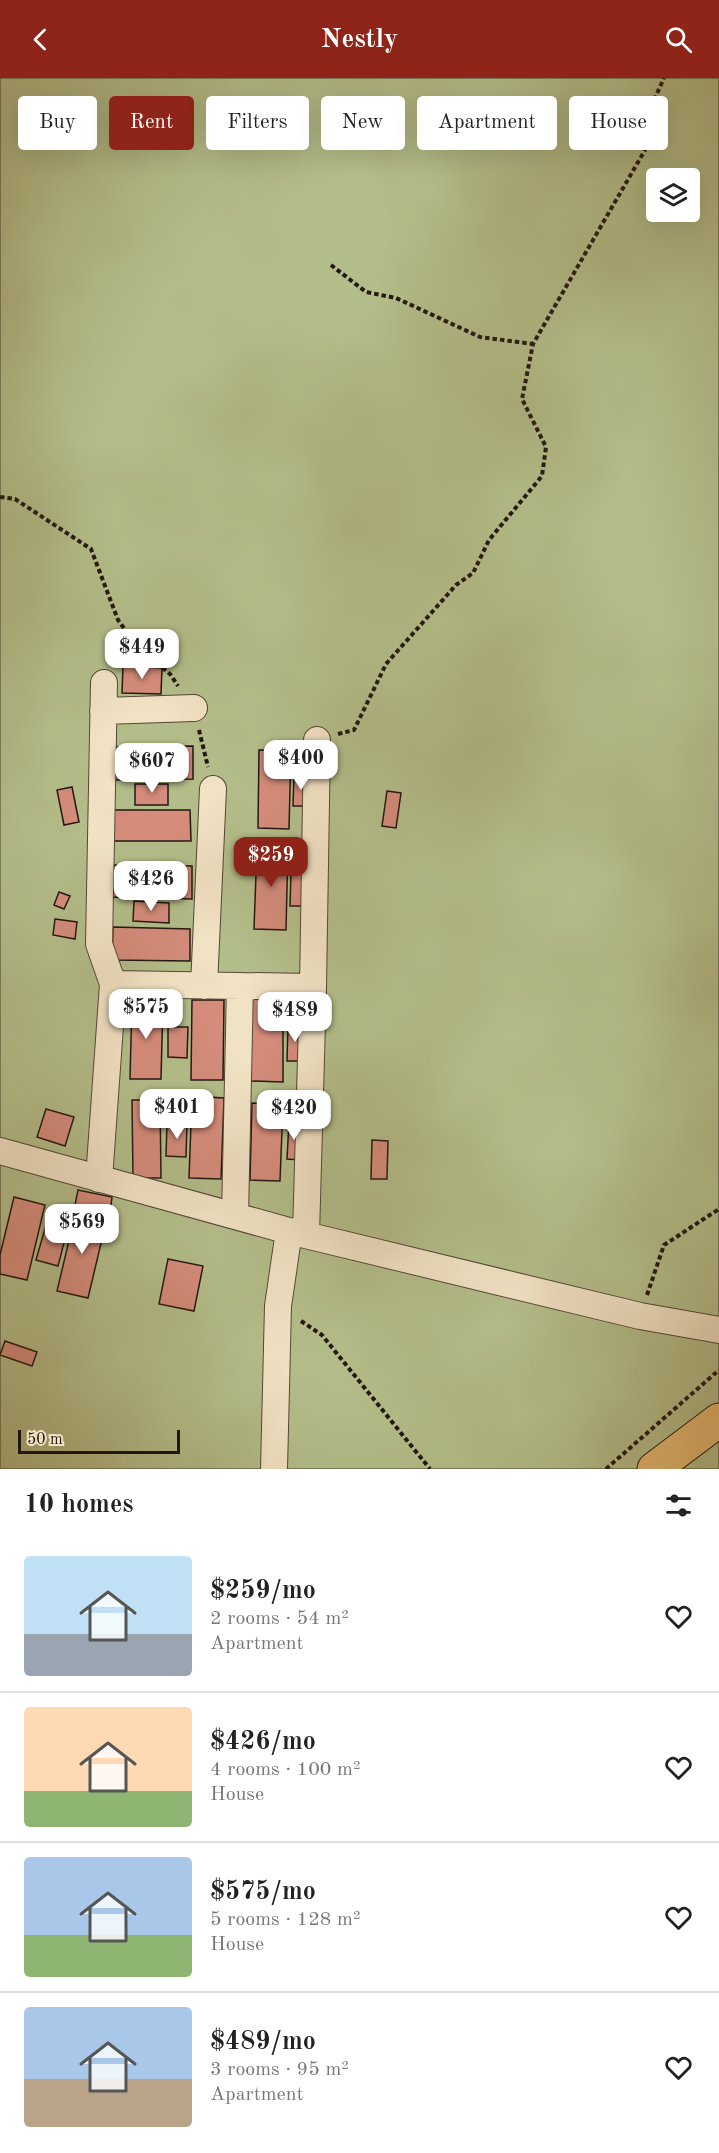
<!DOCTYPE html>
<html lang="en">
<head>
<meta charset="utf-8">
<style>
	body { margin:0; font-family:"Old Standard TT",serif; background:#f6f6f6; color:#222; height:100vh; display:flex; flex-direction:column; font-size:22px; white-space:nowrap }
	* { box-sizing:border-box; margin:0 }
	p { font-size:20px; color:#767676 }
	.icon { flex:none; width:33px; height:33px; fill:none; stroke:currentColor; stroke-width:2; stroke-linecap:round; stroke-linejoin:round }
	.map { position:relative; height:1391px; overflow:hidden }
	.panel { display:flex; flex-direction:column; background:#fff; flex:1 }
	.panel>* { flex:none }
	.hud { position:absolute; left:18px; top:18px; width:684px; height:54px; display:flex; gap:12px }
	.buttons { position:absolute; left:646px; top:90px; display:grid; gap:12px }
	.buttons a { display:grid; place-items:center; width:54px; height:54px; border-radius:6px; background:#fff; box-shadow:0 6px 24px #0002; font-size:30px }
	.scale { position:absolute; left:18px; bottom:15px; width:162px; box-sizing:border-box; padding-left:6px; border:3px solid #221712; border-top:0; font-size:16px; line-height:21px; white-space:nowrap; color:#221712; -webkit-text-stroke:4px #f1e2c4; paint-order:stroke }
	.price { position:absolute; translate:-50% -51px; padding:0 14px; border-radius:12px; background:#fff; color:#222; font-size:20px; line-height:39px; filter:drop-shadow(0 2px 3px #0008) }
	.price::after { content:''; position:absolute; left:50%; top:36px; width:18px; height:14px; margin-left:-9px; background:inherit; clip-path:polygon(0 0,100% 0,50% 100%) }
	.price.active { background:#8f2418; color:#fff }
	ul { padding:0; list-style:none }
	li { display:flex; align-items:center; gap:18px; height:150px; padding:0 24px }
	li+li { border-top:2px solid #e0e0e0 }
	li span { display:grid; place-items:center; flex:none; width:168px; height:120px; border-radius:6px; color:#555 }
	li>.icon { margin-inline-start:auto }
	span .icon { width:72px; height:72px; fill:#fffc; stroke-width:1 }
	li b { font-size:26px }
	h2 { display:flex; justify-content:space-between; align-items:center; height:72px; padding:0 24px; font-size:26px }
	.tag { padding:0 21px; border-radius:6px; background:#fff; box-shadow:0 6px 24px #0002; font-size:21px; line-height:54px }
	.tag.active { background:#8f2418; color:#fff }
	header { display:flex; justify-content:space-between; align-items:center; height:78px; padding:0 24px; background:#8f2418; color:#fff; font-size:27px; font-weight:800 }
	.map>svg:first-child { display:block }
</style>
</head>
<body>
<header><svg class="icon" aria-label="back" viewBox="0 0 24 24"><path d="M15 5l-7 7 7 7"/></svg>Nestly<svg class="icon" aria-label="search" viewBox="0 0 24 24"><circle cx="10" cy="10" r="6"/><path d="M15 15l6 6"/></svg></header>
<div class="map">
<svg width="719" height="1391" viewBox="0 0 719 1391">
	<rect width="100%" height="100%" fill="#ead2a5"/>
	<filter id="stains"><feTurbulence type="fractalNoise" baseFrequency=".00333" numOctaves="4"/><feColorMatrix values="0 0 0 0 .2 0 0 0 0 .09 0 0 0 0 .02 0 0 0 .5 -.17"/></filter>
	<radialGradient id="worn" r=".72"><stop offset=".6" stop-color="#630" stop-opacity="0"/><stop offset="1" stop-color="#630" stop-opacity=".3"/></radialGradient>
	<path fill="#b3bd89" stroke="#6a6a4e" stroke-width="1.5" fill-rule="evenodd" d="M0,0H719V1391H0ZM657,100H690V134H657Z"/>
	<path fill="#d58c7b" stroke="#221712" stroke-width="1.5" d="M123,588L162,590L161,616L122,615Z
		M193,668V701L113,702L112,669Z
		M259,672L291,673L289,751L258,750Z
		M294,697H309V728H293Z
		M135,706H168V727H135Z
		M72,709L79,744L64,747L57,712Z
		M387,713L401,715L396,750L382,748Z
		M112,732H190L191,763H112Z
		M257,768L288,769L286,852L254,851Z
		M110,787L192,788V821L110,819Z
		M291,794H306L305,828H290Z
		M59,814L70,818L64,831L54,827Z
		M134,823L169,825V845L133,843Z
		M55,841L77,844L75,861L53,857Z
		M113,849L190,851V883L112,882Z
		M251,920L283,921V1004L251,1003Z
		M132,922L163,923L161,1001H130Z
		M192,922H224L223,1002H191Z
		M288,947H304L303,983H287Z
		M168,949H188L187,980L168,979Z
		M192,1018L224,1020L221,1101L189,1100Z
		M132,1022H160L161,1100H133Z
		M252,1025L283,1027L280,1103L250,1102Z
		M46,1031L74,1039L65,1068L37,1059Z
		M289,1044L301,1045L300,1082L287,1081Z
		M167,1045H187L186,1079L166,1078Z
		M372,1062L388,1063L387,1101H371Z
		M78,1112L112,1119L110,1135L75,1127Z
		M14,1119L45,1127L27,1202L0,1196V1177Z
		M76,1133L107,1140L88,1220L57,1213Z
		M46,1147L67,1153L58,1188L36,1182Z
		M168,1181L203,1188L194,1233L159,1226Z
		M5,1263L37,1274L32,1288L0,1277Z"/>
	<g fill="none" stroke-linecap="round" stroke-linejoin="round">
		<g stroke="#544637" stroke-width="28">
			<path id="minor" d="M103,633L194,630
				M113,906L313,909L306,1157
				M204,908L213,711
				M313,909L317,662
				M0,1073L289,1153L640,1238L719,1252
				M99,1101L113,906L99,866L104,605
				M235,1138L240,908
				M274,1391L278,1228L289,1153"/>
		</g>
		<g stroke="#221712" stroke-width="35">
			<path id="major" d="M654,1391L719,1342"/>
		</g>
		<path stroke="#221712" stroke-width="4" stroke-dasharray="4.5 3" stroke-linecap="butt" d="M331,187L366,214L396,220L480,259L533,266
			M0,419L15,421L91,471L118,542L134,564L170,596L178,608
			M199,652L208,689
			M338,656L354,652L386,586L456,507L473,495L489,462L542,398L546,369L522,321L533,266L645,72L655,20L664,0
			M647,1217L664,1167L719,1131
			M301,1243L322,1257L430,1391
			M606,1391L719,1292"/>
		<use href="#minor" stroke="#f1e2c4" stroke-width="26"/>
		<use href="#major" stroke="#e5b972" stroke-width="33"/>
	</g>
	<rect width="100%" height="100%" filter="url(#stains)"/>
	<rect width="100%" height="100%" fill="url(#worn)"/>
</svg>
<div class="buttons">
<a><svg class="icon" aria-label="layers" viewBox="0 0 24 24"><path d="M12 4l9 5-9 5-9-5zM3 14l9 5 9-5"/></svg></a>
</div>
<div class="scale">50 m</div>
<b class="price" style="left:142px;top:602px">$449</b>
<b class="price" style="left:301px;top:713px">$400</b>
<b class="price" style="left:152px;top:716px">$607</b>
<b class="price active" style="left:271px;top:810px">$259</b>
<b class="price" style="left:151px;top:834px">$426</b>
<b class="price" style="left:146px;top:962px">$575</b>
<b class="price" style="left:295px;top:965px">$489</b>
<b class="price" style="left:177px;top:1062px">$401</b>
<b class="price" style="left:294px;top:1063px">$420</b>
<b class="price" style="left:82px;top:1177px">$569</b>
<div class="hud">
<a class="tag">Buy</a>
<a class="tag active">Rent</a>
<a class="tag">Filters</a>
<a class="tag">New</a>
<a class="tag">Apartment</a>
<a class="tag">House</a>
</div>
</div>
<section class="panel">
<h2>10 homes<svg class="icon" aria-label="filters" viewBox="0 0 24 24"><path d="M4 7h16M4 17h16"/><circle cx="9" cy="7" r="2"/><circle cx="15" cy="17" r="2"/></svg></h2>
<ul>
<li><span style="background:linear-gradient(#bfe0f5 65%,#9aa5b1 0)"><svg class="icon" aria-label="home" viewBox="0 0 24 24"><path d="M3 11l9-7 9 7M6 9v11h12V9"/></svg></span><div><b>$259/mo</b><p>2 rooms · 54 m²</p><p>Apartment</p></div><svg class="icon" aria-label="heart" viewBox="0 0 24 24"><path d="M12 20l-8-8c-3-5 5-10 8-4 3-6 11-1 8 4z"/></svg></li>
<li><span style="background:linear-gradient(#ffd9b3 70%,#8fb573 0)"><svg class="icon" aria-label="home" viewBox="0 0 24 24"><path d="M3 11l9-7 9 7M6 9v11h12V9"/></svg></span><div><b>$426/mo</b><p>4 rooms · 100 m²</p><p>House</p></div><svg class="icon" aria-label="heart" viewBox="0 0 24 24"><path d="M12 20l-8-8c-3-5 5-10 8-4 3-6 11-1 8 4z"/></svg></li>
<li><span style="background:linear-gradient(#a9c7e8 65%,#8fb573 0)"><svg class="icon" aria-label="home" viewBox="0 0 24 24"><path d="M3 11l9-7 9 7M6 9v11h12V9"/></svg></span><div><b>$575/mo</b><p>5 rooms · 128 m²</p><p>House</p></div><svg class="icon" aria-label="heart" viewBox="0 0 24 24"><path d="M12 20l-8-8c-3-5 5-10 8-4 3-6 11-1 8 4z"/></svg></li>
<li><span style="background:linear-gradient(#a9c7e8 60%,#b9a48a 0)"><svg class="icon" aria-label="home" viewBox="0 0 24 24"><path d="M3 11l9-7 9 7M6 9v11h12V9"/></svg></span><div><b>$489/mo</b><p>3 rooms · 95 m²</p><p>Apartment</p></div><svg class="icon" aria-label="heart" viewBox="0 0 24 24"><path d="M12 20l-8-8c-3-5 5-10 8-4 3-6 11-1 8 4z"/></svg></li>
</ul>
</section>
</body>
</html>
